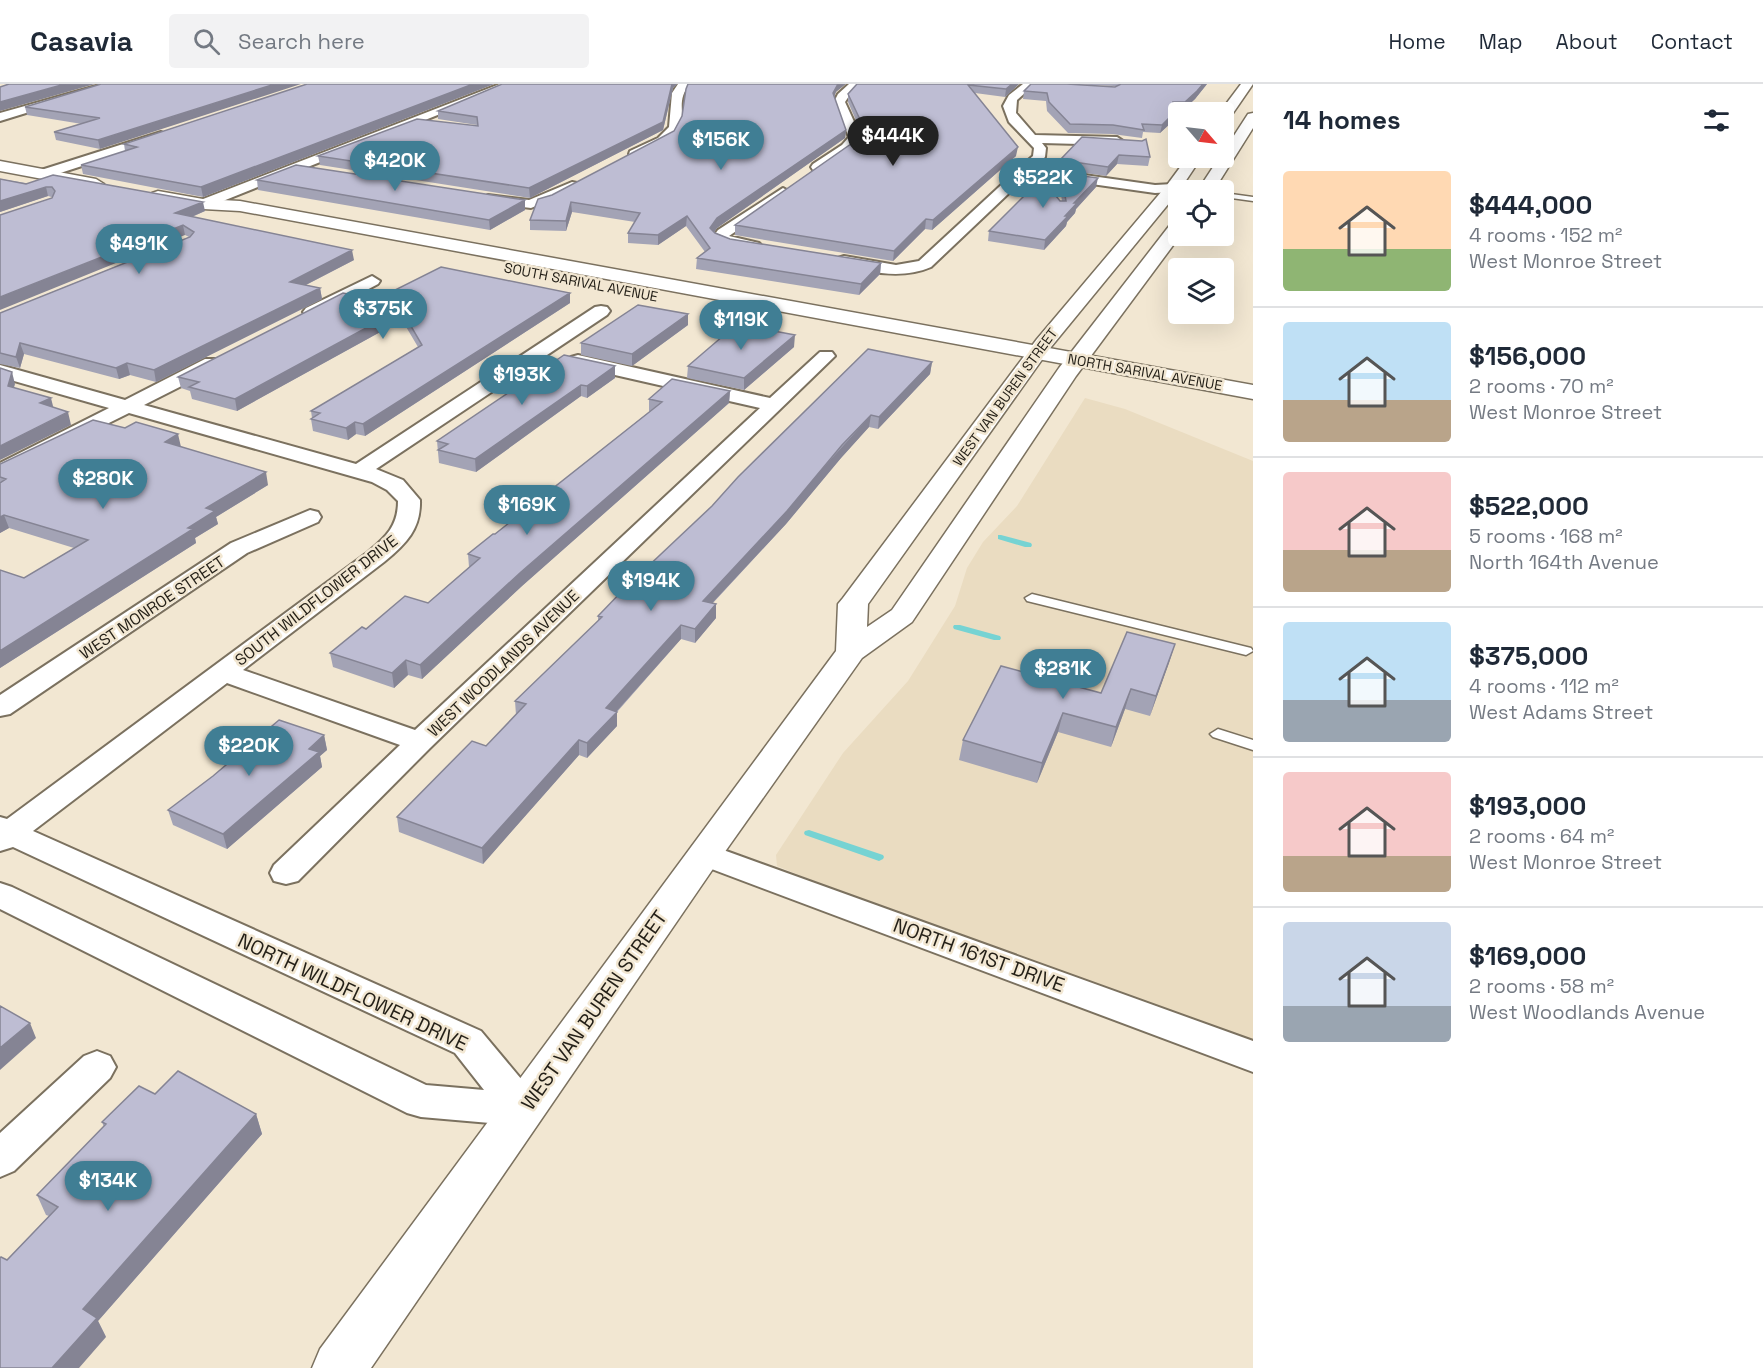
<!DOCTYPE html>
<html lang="en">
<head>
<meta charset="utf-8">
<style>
	body { margin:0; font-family:"Space Grotesk",sans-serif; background:#f2f2f3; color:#1f2937; height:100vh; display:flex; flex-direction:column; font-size:22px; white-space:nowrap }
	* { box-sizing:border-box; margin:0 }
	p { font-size:20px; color:#747a83 }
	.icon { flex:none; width:33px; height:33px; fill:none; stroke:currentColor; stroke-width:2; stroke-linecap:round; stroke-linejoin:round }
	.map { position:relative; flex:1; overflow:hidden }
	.side { display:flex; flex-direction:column; background:#fff; width:510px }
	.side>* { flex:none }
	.needle { width:39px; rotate:118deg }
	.buttons { position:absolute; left:1168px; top:18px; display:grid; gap:12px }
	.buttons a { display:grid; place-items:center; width:66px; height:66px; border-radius:6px; background:#fff; box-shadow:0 6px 24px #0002; font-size:30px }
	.price { position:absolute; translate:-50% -51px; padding:0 14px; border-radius:21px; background:#407e94; color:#fff; font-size:20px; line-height:39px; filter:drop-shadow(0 2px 3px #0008) }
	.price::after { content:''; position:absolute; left:50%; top:36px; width:18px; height:14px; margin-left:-9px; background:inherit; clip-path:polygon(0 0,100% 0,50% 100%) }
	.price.selected { background:#222; color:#fff }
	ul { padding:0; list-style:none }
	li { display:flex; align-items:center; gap:18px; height:150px; padding:0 30px }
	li+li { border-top:2px solid #e0e1e3 }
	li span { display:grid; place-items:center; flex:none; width:168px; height:120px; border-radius:6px; color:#555 }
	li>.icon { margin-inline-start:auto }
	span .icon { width:72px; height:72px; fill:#fffc; stroke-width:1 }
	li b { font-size:26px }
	h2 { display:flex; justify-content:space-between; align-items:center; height:72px; padding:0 30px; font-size:26px }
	header { display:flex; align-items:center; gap:36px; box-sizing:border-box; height:84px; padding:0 30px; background:#fff; border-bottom:2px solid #e0e1e3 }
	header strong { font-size:28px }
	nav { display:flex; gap:33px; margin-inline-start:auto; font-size:21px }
	.search { width:420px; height:54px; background:#f2f2f3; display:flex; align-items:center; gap:15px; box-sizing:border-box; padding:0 21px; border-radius:6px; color:#747a83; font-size:22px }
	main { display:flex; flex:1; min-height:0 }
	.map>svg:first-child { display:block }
</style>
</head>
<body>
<header>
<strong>Casavia</strong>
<div class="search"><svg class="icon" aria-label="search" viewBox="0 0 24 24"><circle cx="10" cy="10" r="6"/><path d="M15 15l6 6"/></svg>Search here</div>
<nav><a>Home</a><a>Map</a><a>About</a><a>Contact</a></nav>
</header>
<main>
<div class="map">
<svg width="1253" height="1284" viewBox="0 0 1253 1284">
	<rect width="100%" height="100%" fill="#f2e7d2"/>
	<path fill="#eadcc1" d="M1085,314L1125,325L1253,377V956L831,804L777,782L776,771L843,669L908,597L955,522L967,484L983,458L1017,422Z"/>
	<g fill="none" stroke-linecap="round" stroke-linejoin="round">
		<path fill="#76d3d3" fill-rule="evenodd" d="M998,451H1001L1031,459L1032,461L1031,463H1025L998,455Z
			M954,541H960L1000,552L1001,554L1000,556H994L954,545L953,543Z
			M809,746L883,771L884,773L883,775L879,777L805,751L804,749L805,747Z"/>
		<g stroke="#7b715f" stroke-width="3">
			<path id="lane" d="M1224,109L1253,113V117L1224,113Z
				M1032,510L1251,564L1253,567L1246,571L1027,517L1025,514Z
				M1218,645L1253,656V666L1213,653L1210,650Z"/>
		</g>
		<g stroke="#7b715f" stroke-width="4">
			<path id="street" d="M103,0H120L0,37V29Z
				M500,0H515L208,123L203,124L196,120L198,117Z
				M678,0H690C668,25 703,42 653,66C646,70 639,75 630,73L629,70L630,67L658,54L669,43L672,9Z
				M849,0H861L851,9L845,18L861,53C853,64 828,89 813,86L811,83L813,80L842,61L849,53L834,18L838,10Z
				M1023,0H1035L1017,16L1016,29L1035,51L1117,53L1123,57L1117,61L1042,59L1046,64L1045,73L1035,84L1155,101L1173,100L1180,104L1173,108L1155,109L1028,91L931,183C901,196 869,188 838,180L836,177L838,174L844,172L896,181L919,177L1026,78L1033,72L1034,64L1009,38L1003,22L1009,11Z
				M161,48L167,52L165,55L48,93L43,94L36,90L38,87Z
				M572,98L577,99L579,102L577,105L531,124L488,119L481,115L488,111L529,116Z
				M783,104L790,108L788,111L729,152L759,159L762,162L759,165L754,167L715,157L712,154L718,146Z
				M372,192L380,197L378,200L318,232H306L303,228L306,224Z
				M601,222L607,223L610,227L607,231L376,385L403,396L420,416C421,445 406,460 384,478L243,586L415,646L760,324L571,281L569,277L571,273L578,271L770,314L820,268H832L835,272L430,664L298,797L286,800L274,797L270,789L274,781L400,661L227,599L33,747L481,947L537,1014L543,1026L537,1038L523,1042L421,1033L407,1029L0,825V799L12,803L426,1001L484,1006L455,969L13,763L0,767V733L7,735L368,468C386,453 398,442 398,417L387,406L372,398L129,329L0,393V379L109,324L0,293V281L125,316L205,275H219L221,279L219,283L144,321L356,380L595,223Z
				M310,426L318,428L321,433L318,438L247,469L10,630L0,632V611L231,459Z
				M704,759L1253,957V988L693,778L688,770L693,762Z
				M97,967L110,972L116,983L110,994L14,1087L0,1093V1049L84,972Z"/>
		</g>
		<g stroke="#7b715f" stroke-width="3">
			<path id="secondary" d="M0,77L96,95L104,100L96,105L0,87Z
				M158,107L203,115L240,117L1253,301V315L240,127L203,125L152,115L150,112L152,109Z"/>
		</g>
		<g stroke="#7b715f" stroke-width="3">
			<path id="primary" d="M1241,0H1253L1229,35L1224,36V28H1220Z
				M1253,29V44L1214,106H1198L1219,74H1224V67L1248,30Z
				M1187,74H1201L1179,107L1051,263L868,520L867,543L892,526L1059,284L1173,137L1179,136L1180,152L1076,292L912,538L862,574L717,779L371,1284H312L320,1265L836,567L838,520L843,514L1037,255L1167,101Z"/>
		</g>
		<use href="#lane" fill="#fff" fill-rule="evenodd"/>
		<use href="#street" fill="#fff" fill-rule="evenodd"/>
		<use href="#secondary" fill="#fff" fill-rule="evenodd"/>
		<use href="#primary" fill="#fff" fill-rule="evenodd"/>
	</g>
	<path fill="#a3a3b5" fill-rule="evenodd" d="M101,0L100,65L56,56L54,48L82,40L27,31L25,23Z
		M307,0H494L203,113L83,90L81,81L125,67L124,60Z
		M502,0H677L673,4L663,46L530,114L320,81L318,72L477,42V41L438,35V27Z
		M857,0H1019L1005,13L975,9L1016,72L932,146L925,145L893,177L735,151V141L858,55L861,48L848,18V10Z
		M1031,0H1207L1195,15L1183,26H1174L1173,37L1160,49L1143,48L1142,54L1112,50L1068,49L1047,27L1046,17L1023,15L1024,7ZM1069,0L1114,2L1116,3Z
		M836,8L834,13L846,46L845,54L717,144L714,148L730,155L881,179L880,190L859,211L696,185L697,174L705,168L686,142L658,161L628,159V149L635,138L572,128L566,147L530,146V136L552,111L674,47L682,32Z
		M1082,53L1150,73L1148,82L1117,80L1106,92L1058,85L1060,76Z
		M1061,89L1096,103L1076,125L1075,129L1067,138L1066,142L1044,166L988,157L989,147L1060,117H1062L1059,98Z
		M0,95L205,127L192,133L354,176L306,201L320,204L322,215L156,298L130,291L119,295L24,270L20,284L0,280V229L189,153L185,151L48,112L0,128Z
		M257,96L525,126L490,146L258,106Z
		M391,208L570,209V219L365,352L356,350L348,356L313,347L311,335L312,334L311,327L418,263L402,236L237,327L192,315L190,307L181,304L178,293L393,220Z
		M688,241L632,282L581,271V259Z
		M794,263L744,306L687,294L688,282Z
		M932,278L930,290L878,345L869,343L841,374L786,440L713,519L716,520V534L695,559L681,555L617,628V642L587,674L579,671L483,780L399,748L397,733L486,662L516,631L515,617L598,537V532Z
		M615,282V294L587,314L581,312L476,388L439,379L437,357Z
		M730,307L729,319L522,502L422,595L408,591L394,604L333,583L330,569L366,545L428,519L469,483L468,470L495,450L650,327H649V315Z
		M181,363L268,401L216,433L218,440L195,454L196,459L0,584V486L24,494L74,464L9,444L0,449V380Z
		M1175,560L1150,632L1125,625L1111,663L1058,648L1037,699L959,676L963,656L1101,609Z
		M324,651L327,666L320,672L322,683L227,765L173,741L168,726Z
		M155,1010L256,1030L262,1050L98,1237L106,1253L7,1176L49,1132L46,1131L37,1111L104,1043L102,1038Z"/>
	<path fill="#858494" d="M65,0H95L0,27V18Z
		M275,0H301L100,65L98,56Z
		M473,0H494L203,113L201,103Z
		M672,0H677L673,4L663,46L530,114L529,104Z
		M838,0H846L836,8L832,17L833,9Z
		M1012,0H1019L1005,13L1006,5Z
		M1203,0H1207L1195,15L1183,26L1185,18Z
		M1175,28L1173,37L1160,49L1162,41Z
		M846,46L845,54L717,144L710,154V144L717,134Z
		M1018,63L1016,72L932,146L933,136Z
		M1119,71L1117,80L1106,92L1108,83Z
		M1098,94L1096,103L1076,125L1075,129L1067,138L1066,142L1044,166L1045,156L1074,119Z
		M46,103L48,112L0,128V117Z
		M525,116V126L490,146L489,136Z
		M203,118L205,127L177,139L175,129Z
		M571,118L572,128L566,147V137Z
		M687,132L686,142L658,161V151Z
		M926,135L925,145L893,177L894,167Z
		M183,141L185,151L0,226V213Z
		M352,166L354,176L292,208L290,198Z
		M881,179L880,190L859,211L861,200Z
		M320,204L322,215L156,298L154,286Z
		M570,209V219L365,352L363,340Z
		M401,225L402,236L237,327L235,315Z
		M688,230V241L632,282V270Z
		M795,251L794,263L744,306V294Z
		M20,259L24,270L20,284L16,273Z
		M932,278L930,290L878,345L879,333Z
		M127,279L130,291L119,295L116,284Z
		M615,282V294L587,314V302Z
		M12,288L15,300L11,314L8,302Z
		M581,301V312L476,388L475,375Z
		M730,307L729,319L522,502L422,595L420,581L521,488Z
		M51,314L54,326L40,319Z
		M68,328L71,341L0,376V362Z
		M871,331L869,343L841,374L786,440L702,530L703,517Z
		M355,338L356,350L348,356L346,344Z
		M178,350L181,363L165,358Z
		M266,388L268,401L216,433L218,440L195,454L196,459L0,584V567L188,444L206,424Z
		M4,431L9,444L0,449V433Z
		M716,520V534L695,559V545Z
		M681,541V555L607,638L617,628V642L587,674V659L606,624Z
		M1175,560L1169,579L1150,632L1156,612Z
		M406,576L408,591L394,604L392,589Z
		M1131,605L1125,625L1111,663L1116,643Z
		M1063,629L1058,648L1037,699L1042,679Z
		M324,651L327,666L320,672L322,683L227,765L223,750Z
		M579,656V671L483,780L482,764Z
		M30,939L36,954L0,986V964Z
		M256,1030L262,1050L98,1237L106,1253L79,1284H52L83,1225Z"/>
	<path fill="#bebdd3" stroke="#858494" stroke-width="1.5" d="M9,0H65L0,18V3Z
		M101,0H275L98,56L54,48L100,34L25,23Z
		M307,0H473L201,103L81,81L137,63L124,60Z
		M502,0H672L663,38L529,104L318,72L417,35L478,42L477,33L438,27Z
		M688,0H838L833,9L846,46L717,134L710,144L715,149L730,155L881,179L861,200L697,174L710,164L687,132L658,151L628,149L640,129L571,118L566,137L530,136L538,115L552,111L674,47L682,32L686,5Z
		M857,0H1012L1006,5L968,1L1018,63L933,136L926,135L894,167L735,141L858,55L864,44L848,10Z
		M1031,0H1067L1115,3L1121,0H1203L1197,7L1185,18H1173L1175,28L1162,41L1142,40L1144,46L1113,41L1070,40L1049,18L1047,9L1024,7Z
		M1082,53L1142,57L1146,55L1150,73L1119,71L1108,83L1060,76Z
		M296,81L525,116L489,136L257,96Z
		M1061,89L1098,94L1074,119H1077L1065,132H1068L1045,156L989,147L1042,94L1060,117H1066Z
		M53,91L203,118L175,129L352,166L290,198L320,204L154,286L127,279L116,284L20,259L16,273L0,269V229L190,153L194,148L183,141L0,213V131L52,114L55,107L52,103H46L0,117V95L26,100Z
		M441,183L570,209L363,340L355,338L346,344L311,335L320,329L311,327L422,261L401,225L235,315L189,303L199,298L178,293L343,209L399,221L391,208Z
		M638,221L688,230L632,270L581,259Z
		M737,240L795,251L744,294L688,282Z
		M868,265L932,278L879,333L871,331L842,361L787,427L703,517L716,520L695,545L681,541L606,624L617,628L587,659L579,656L482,764L397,733L472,657L486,662L526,620L515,617L602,533L598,532L625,504L712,422L738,393Z
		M564,271L615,282L587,302L581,301L475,375L438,366L448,360L437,357Z
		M0,284L12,288L8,302L51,314L40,319L68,328L0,362Z
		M672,295L730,307L521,488L420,581L406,576L392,589L330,569L362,543L366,545L405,512L428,519L480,474L468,470L493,450H495L662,318L649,315Z
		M93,336L125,344L136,338L178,350L165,358L266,388L206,424L215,427L188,444L193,445L0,567V486L24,494L88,456L4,431L0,433V399L6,395L0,393V380Z
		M1127,548L1175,560L1156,612L1131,605L1116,643L1063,629L1042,679L963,656L1001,582L1101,609Z
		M279,636L324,651L309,665L319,668L223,750L168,726L213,692Z
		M0,922L30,939L0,964Z
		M178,987L256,1030L83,1225L97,1234L52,1284H0V1174L1,1173L7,1176L58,1123L37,1111L106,1040L102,1038L139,1002L155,1010Z"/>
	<g text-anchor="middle" stroke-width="5" stroke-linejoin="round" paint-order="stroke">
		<g font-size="14" fill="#231f17" stroke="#f2e7d2">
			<text transform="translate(581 198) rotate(11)" y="5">SOUTH SARIVAL AVENUE</text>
			<text transform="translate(1145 288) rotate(10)" y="5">NORTH SARIVAL AVENUE</text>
			<text transform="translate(1005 313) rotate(-54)" y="5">WEST VAN BUREN STREET</text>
		</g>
		<g font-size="16" fill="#231f17" stroke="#f2e7d2">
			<text transform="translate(316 516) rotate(-38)" y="6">SOUTH WILDFLOWER DRIVE</text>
			<text transform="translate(152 523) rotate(-34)" y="6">WEST MONROE STREET</text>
			<text transform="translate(503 579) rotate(-44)" y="6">WEST WOODLANDS AVENUE</text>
		</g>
		<g font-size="20" fill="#231f17" stroke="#f2e7d2">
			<text transform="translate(979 871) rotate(20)" y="7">NORTH 161ST DRIVE</text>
			<text transform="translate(353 908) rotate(25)" y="7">NORTH WILDFLOWER DRIVE</text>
			<text transform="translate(594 926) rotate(-55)" y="7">WEST VAN BUREN STREET</text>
		</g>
	</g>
</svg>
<div class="buttons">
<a><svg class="needle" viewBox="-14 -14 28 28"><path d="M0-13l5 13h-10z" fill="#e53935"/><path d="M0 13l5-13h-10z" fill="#747a83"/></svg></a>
<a><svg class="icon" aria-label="locate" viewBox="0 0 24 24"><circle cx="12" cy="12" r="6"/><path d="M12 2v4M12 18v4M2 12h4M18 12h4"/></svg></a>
<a><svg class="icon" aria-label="layers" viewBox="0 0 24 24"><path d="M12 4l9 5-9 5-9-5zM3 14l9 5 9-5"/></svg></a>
</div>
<b class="price selected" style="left:893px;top:83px">$444K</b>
<b class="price" style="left:721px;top:87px">$156K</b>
<b class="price" style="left:395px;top:108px">$420K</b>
<b class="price" style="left:1043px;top:125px">$522K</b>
<b class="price" style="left:139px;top:191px">$491K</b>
<b class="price" style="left:383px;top:256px">$375K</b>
<b class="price" style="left:741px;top:267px">$119K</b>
<b class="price" style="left:522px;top:322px">$193K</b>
<b class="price" style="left:103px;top:426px">$280K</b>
<b class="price" style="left:527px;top:452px">$169K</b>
<b class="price" style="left:651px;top:528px">$194K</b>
<b class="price" style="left:1063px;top:616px">$281K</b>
<b class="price" style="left:249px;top:693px">$220K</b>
<b class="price" style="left:108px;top:1128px">$134K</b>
</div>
<section class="side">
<h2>14 homes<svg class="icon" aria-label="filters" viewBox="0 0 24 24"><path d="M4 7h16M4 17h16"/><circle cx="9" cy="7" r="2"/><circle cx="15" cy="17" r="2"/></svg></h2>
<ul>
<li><span style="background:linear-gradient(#ffd9b3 65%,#8fb573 0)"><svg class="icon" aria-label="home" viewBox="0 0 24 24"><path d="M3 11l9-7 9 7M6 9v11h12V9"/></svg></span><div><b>$444,000</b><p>4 rooms · 152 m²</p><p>West Monroe Street</p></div></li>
<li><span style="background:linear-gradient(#bfe0f5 65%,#b9a48a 0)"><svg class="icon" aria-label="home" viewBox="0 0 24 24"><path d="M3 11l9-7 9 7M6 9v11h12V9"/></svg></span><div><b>$156,000</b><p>2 rooms · 70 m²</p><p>West Monroe Street</p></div></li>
<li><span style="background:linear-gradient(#f6c9c9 65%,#b9a48a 0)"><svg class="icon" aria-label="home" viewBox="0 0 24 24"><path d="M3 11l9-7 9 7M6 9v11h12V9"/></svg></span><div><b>$522,000</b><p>5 rooms · 168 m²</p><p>North 164th Avenue</p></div></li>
<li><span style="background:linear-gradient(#bfe0f5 65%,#9aa5b1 0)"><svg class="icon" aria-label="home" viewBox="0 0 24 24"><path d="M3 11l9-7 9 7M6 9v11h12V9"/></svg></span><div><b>$375,000</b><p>4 rooms · 112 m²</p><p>West Adams Street</p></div></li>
<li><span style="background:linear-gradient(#f6c9c9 70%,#b9a48a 0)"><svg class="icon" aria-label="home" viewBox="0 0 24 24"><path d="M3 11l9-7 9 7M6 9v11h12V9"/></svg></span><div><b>$193,000</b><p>2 rooms · 64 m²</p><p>West Monroe Street</p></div></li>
<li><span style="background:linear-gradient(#c9d6e8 70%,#9aa5b1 0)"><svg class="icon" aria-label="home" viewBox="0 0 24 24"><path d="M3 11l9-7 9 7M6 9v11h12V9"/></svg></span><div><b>$169,000</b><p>2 rooms · 58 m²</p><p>West Woodlands Avenue</p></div></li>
</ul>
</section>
</main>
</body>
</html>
